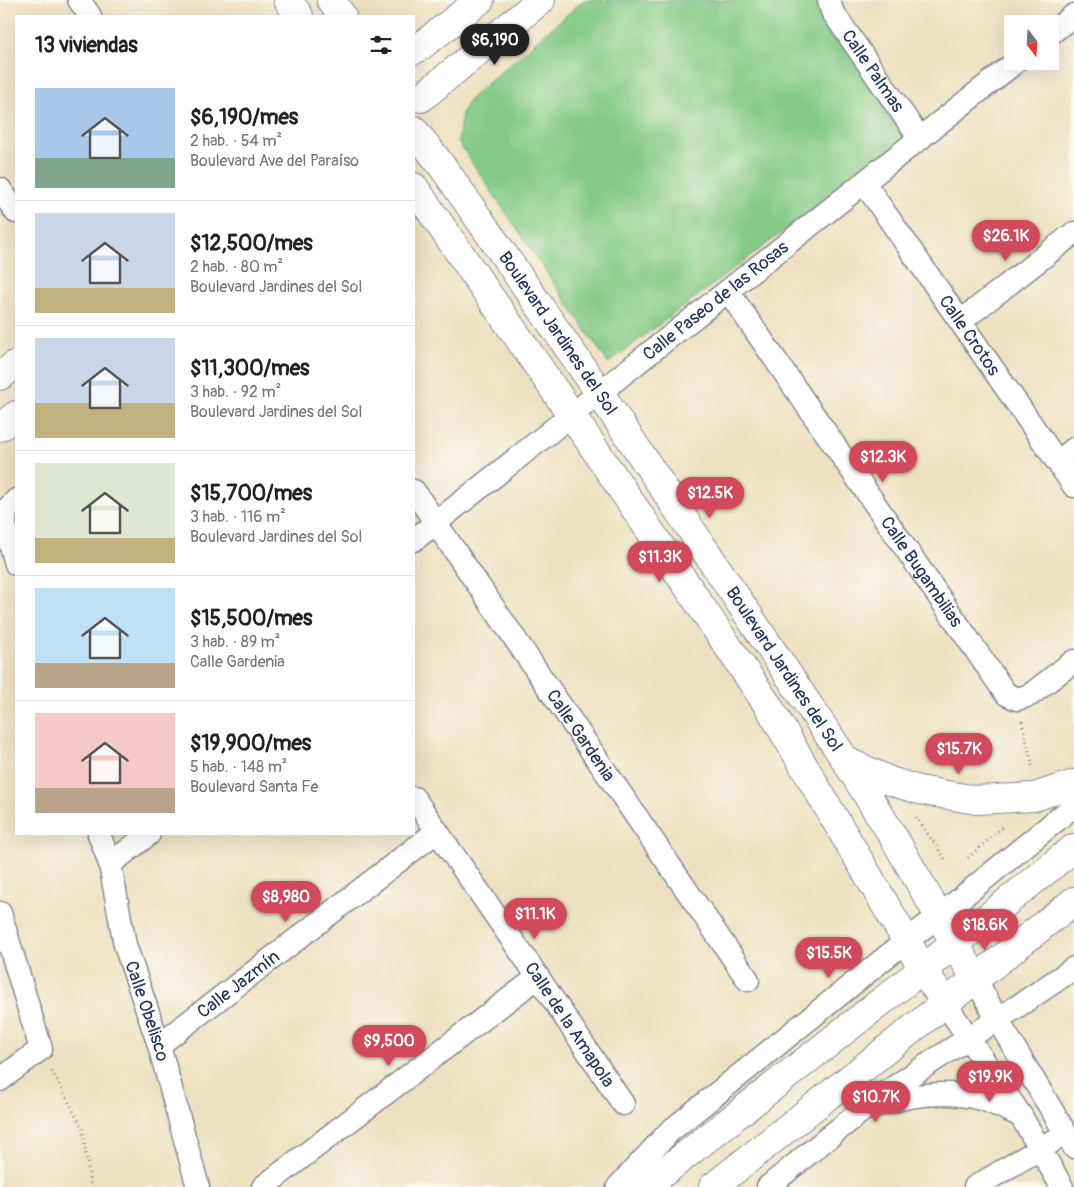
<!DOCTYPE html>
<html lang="es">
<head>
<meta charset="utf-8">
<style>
	body { margin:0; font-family:Pangolin,sans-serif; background:#f2f2f2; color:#222; height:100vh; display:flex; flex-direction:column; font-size:19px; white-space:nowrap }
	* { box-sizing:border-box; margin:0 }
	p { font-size:16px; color:#767676 }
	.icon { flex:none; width:28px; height:28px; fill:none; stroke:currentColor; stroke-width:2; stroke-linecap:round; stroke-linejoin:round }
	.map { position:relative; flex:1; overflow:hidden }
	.side { position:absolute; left:15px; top:15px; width:400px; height:820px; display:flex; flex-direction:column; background:#fff; border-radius:0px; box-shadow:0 5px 20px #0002 }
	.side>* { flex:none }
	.needle { width:32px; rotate:163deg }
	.tools { position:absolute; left:1004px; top:15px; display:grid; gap:10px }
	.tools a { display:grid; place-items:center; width:55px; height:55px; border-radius:0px; background:#fff; box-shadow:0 5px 20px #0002; font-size:25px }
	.price { position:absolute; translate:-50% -42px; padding:0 11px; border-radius:18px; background:#d1495b; color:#fff; font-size:16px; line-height:32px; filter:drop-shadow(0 1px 2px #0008) }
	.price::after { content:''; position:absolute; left:50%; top:30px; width:15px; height:11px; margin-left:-8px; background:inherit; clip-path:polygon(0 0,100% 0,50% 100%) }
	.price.active { background:#222; color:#fff }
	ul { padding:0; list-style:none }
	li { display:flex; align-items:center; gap:15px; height:125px; padding:0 20px }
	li+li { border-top:1px solid #e0e0e0 }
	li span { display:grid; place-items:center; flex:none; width:140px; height:100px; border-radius:0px; color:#555 }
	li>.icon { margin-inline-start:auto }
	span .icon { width:60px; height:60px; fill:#fffc; stroke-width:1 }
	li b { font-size:21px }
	h2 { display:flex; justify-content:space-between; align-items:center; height:60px; padding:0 20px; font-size:21px }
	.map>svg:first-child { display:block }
</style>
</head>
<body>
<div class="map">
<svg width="1074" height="1187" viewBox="0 0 1074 1187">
	<rect width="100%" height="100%" fill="#fbf7ec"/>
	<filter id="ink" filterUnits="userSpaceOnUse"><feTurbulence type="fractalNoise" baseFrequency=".02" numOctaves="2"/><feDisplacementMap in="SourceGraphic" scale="10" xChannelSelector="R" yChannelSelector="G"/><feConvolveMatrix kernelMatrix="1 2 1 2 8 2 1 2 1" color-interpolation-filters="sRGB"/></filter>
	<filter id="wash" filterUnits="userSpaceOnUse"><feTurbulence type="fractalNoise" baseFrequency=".0096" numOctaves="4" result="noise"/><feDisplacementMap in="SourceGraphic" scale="20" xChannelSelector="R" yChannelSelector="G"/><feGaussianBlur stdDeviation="1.12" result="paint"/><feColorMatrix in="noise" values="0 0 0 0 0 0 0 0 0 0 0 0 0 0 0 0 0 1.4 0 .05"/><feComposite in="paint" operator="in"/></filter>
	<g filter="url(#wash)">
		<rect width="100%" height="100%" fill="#eee1c1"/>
		<path fill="#83ca86" stroke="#4f7c72" d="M584,0H817L910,136L608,363L458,142L462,112L471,98Z"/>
	</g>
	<g filter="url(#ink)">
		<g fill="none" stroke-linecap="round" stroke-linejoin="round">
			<g stroke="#848890" stroke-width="25">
				<g id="street">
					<path d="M79,0L90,16"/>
					<path id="s1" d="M829,0L832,11L920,139"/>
					<path d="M1050,34L1074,15"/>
					<path id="s2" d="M865,184L1074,486"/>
					<path d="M0,189L16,212"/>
					<path id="s3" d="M728,291L1006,694L1017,699L1030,695L1074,661"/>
					<path d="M961,321L1074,233"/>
					<path d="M1058,462L1074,449"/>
					<path id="s4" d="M414,491L748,980"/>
					<path d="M16,500L6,510L5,524L16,564"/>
					<path id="s5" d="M414,540L1017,61"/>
					<path id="s6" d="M414,798L538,977L623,1104"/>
					<path id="s7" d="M99,834L110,864L125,945L159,1045L198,1187"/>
					<path d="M110,864L149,834"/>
					<path d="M0,913L41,1049L0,1080"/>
					<path d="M976,980L997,1019L1074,1147"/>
					<path d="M945,1003L1021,1116L1062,1187"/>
					<path id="s8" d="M159,1045L436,832"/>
					<path d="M879,1105C912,1094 947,1090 981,1099C995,1103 1008,1110 1021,1116"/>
					<path d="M263,1187L538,977"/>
					<path d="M618,1187L669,1132L906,941L939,916L1074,806"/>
					<path d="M768,1187C808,1154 848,1120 890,1090C950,1048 1014,1011 1074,968"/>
					<path d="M975,1187L1053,1141"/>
				</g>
			</g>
			<g stroke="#848890" stroke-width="30">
				<g id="secondary">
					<path d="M288,0L299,16"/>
					<path d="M331,0L342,16"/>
					<path d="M414,50L421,46L480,0"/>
					<path d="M421,98L541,0"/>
					<path id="s9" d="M414,130L445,170L599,392L846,761L891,833L976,980"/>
					<path d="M414,187L571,414L769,707L923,969L945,1003"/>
					<path d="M0,376L16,364"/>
					<path d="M0,427L16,415"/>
					<path d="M846,761L890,781L919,790L976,800L1034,797L1074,784"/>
				</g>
			</g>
			<g stroke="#848890" stroke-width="30">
				<path id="primary" d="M645,1187L956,943L1074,848
					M713,1187L1074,901"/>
			</g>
			<path stroke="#848890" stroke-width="3" stroke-dasharray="1 4" stroke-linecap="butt" d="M1022,721L1033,769
				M916,817L947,862
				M968,858L1005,825
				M52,1071L82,1127L91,1187"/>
			<use href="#street" stroke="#fff" stroke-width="22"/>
			<use href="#secondary" stroke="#fff" stroke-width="28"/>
			<use href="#primary" stroke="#fff" stroke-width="28"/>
		</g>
	</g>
	<g text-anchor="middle" stroke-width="5" stroke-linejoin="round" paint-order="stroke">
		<g font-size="18" fill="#1b2f5e" stroke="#fbf7ec">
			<text dy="6" stroke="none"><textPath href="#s1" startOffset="84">Calle Palmas</textPath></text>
			<text dy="6" stroke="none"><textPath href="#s5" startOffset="385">Calle Paseo de las Rosas</textPath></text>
			<text dy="6" stroke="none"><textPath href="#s9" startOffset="249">Boulevard Jardines del Sol</textPath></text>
			<text dy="6" stroke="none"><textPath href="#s2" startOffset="184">Calle Crotos</textPath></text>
			<text dy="6" stroke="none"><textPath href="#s3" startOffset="341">Calle Bugambilias</textPath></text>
			<text dy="6" stroke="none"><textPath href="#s9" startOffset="654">Boulevard Jardines del Sol</textPath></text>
			<text dy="6" stroke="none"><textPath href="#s4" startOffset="296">Calle Gardenia</textPath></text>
			<text dy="6" stroke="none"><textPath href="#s8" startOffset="100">Calle Jazmín</textPath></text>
			<text dy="6" stroke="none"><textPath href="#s7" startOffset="184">Calle Obelisco</textPath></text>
			<text dy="6" stroke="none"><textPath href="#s6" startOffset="275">Calle de la Amapola</textPath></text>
		</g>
	</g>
</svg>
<div class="tools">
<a><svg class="needle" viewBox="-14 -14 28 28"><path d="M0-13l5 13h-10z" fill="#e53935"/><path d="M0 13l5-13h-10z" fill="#767676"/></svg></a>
</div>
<b class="price active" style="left:495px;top:66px">$6,190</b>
<b class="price" style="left:1006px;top:262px">$26.1K</b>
<b class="price" style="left:883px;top:483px">$12.3K</b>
<b class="price" style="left:710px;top:519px">$12.5K</b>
<b class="price" style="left:660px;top:583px">$11.3K</b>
<b class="price" style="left:959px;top:775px">$15.7K</b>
<b class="price" style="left:286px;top:923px">$8,980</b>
<b class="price" style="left:535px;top:940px">$11.1K</b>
<b class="price" style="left:985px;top:951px">$18.6K</b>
<b class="price" style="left:829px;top:979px">$15.5K</b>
<b class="price" style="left:389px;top:1067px">$9,500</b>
<b class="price" style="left:990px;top:1103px">$19.9K</b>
<b class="price" style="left:876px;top:1123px">$10.7K</b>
<section class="side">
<h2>13 viviendas<svg class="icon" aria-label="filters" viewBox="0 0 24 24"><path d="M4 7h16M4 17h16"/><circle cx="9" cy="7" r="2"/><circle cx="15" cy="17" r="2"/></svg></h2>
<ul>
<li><span style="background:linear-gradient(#a9c7e8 70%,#7fa58c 0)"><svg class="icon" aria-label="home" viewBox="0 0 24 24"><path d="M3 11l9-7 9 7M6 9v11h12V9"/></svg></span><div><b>$6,190/mes</b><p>2 hab. · 54 m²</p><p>Boulevard Ave del Paraíso</p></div></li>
<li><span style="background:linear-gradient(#c9d6e8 75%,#c2b280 0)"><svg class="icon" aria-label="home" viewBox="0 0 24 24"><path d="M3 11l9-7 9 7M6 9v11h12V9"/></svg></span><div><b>$12,500/mes</b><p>2 hab. · 80 m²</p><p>Boulevard Jardines del Sol</p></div></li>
<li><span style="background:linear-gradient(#c9d6e8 65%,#c2b280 0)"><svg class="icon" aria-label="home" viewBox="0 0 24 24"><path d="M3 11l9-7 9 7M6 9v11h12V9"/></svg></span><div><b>$11,300/mes</b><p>3 hab. · 92 m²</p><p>Boulevard Jardines del Sol</p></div></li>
<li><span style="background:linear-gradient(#dfe7d0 75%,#c2b280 0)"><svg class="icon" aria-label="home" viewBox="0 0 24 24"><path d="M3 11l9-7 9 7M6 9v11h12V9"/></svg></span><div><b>$15,700/mes</b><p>3 hab. · 116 m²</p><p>Boulevard Jardines del Sol</p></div></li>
<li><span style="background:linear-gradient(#bfe0f5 75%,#b9a48a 0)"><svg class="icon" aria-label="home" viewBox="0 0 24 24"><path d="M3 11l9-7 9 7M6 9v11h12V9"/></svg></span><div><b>$15,500/mes</b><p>3 hab. · 89 m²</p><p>Calle Gardenia</p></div></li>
<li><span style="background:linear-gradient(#f6c9c9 75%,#b9a48a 0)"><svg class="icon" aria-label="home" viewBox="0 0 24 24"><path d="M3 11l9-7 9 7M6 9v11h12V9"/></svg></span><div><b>$19,900/mes</b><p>5 hab. · 148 m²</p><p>Boulevard Santa Fe</p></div></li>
</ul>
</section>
</div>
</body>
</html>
